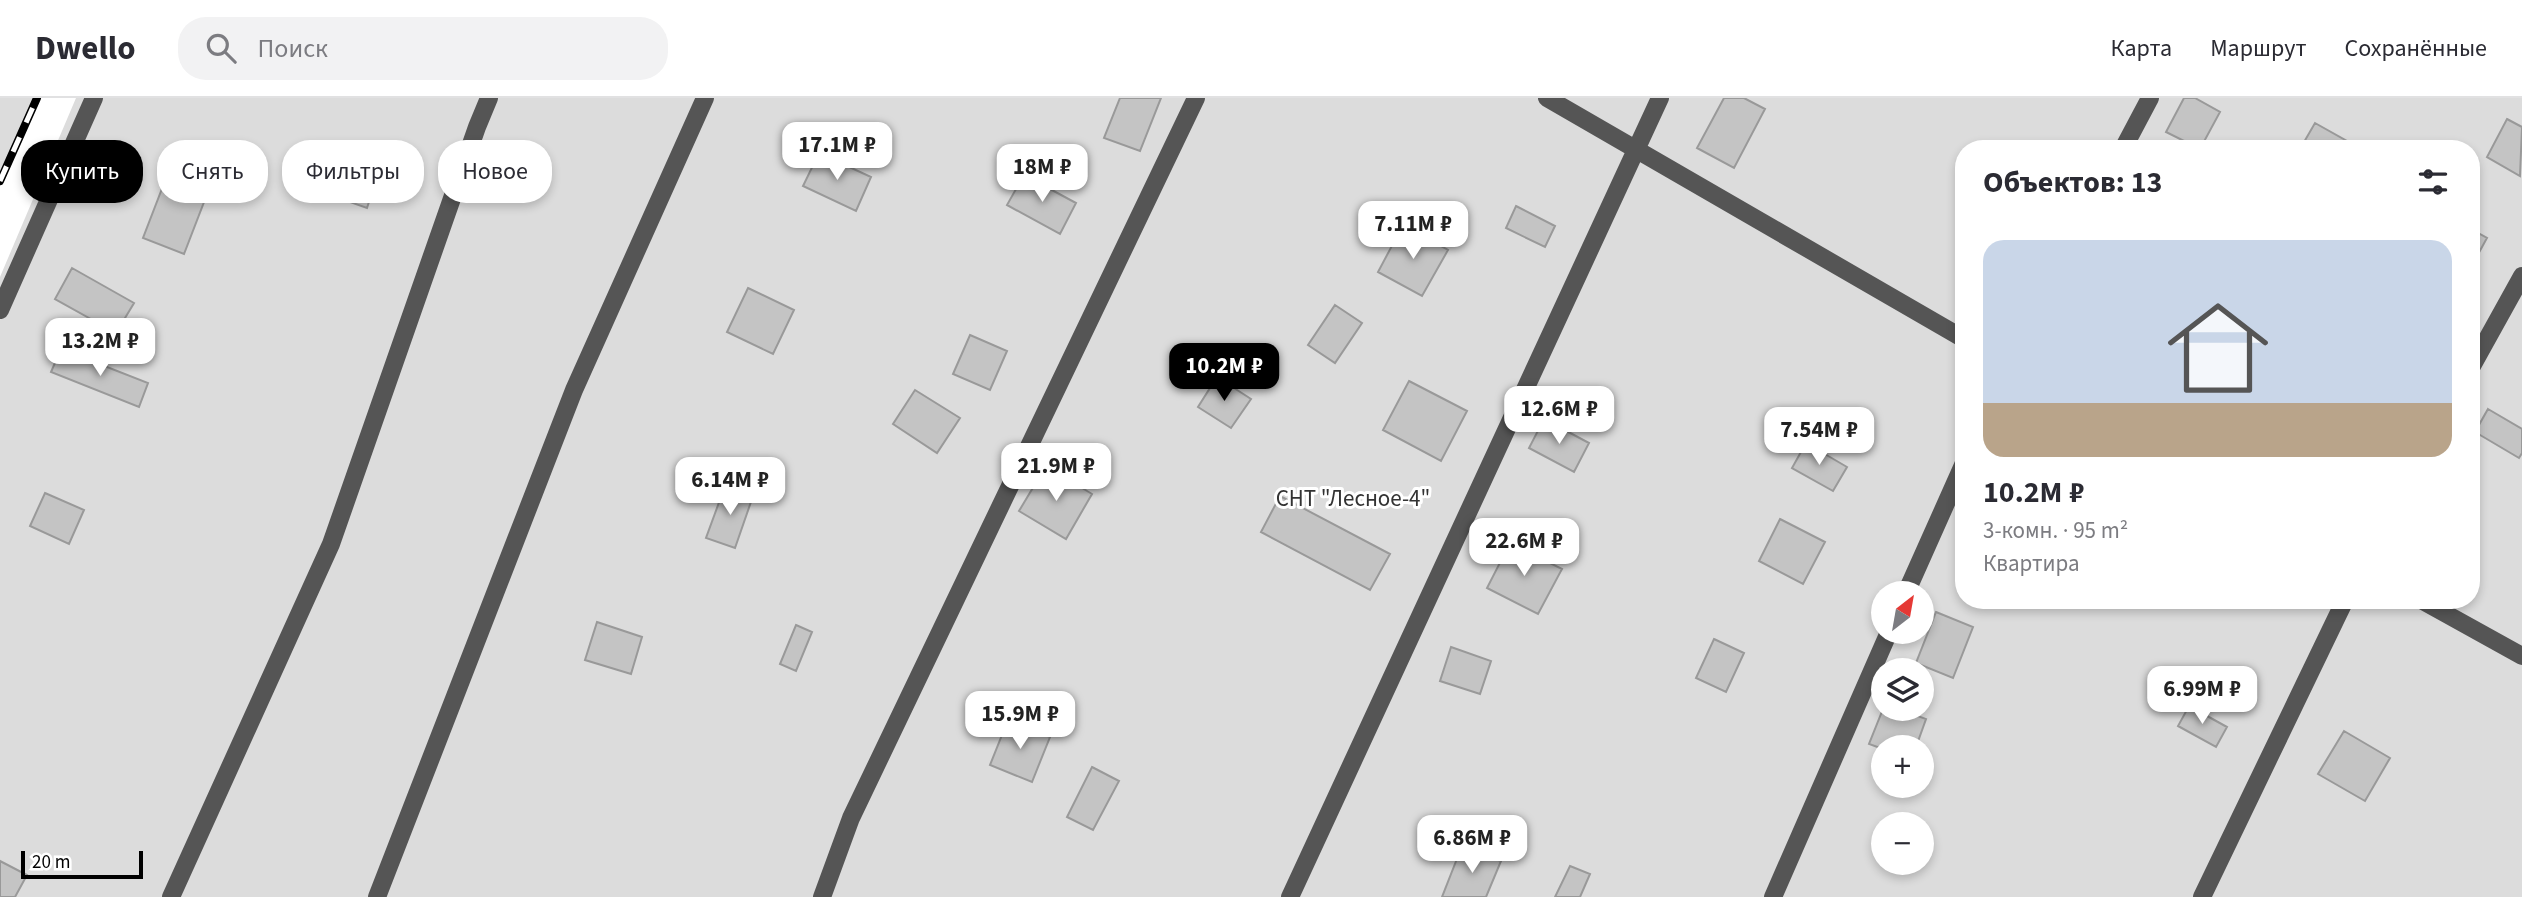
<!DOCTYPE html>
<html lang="ru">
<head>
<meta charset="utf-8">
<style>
	body { margin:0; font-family:"Source Sans 3",sans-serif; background:#f2f2f3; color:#2b2b33; height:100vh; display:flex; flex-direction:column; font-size:26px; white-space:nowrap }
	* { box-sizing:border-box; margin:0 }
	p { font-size:23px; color:#7c7c81 }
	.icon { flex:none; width:38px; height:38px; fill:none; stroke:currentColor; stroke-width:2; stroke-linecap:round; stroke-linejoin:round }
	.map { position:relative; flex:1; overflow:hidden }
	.sheet { position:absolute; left:1955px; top:42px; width:525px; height:469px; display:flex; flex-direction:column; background:#fff; border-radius:28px; box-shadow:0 4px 10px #0003 }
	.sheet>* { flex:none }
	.hud { position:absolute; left:21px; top:42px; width:665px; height:63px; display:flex; gap:14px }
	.needle { width:46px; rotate:31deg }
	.tools { position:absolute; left:1871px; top:483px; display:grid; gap:14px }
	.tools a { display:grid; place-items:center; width:63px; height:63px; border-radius:50%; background:#fff; box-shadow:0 4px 10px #0003; font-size:35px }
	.scale { position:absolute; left:21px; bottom:18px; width:122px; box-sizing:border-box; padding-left:7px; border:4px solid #000; border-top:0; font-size:19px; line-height:24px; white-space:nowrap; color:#000; -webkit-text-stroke:5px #fff; paint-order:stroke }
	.price { position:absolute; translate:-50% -60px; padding:0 16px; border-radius:14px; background:#fff; color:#222; font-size:23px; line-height:46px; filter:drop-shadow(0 2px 4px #0008) }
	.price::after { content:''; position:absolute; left:50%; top:42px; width:21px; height:16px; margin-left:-10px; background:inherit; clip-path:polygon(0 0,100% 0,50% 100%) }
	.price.on { background:#000; color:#fff }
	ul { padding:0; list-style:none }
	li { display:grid; align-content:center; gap:14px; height:371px; padding:0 28px }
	li span { display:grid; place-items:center; height:217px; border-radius:21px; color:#555 }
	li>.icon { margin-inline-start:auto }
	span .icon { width:126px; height:126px; fill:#fffc; stroke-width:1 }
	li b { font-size:30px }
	h2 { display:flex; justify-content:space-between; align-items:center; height:84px; padding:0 28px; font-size:30px }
	.chip { padding:0 24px; border-radius:28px; background:#fff; box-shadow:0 4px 10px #0003; font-size:24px; line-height:63px }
	.chip.on { background:#000; color:#fff }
	header { display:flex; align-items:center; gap:42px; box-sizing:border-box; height:98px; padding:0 35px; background:#fff; border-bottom:2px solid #e1e1e2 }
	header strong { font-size:33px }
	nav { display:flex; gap:38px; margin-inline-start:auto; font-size:24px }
	.search { width:490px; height:63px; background:#f2f2f3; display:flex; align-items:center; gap:18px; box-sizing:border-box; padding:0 24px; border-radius:28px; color:#7c7c81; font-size:26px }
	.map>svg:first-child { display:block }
</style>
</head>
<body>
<header>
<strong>Dwello</strong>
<div class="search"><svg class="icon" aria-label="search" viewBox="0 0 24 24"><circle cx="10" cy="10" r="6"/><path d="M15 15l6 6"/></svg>Поиск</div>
<nav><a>Карта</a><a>Маршрут</a><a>Сохранённые</a></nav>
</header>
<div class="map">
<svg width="2522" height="799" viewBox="0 0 2522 799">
	<rect width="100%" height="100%" fill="#fff"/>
	<path fill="#dcdcdc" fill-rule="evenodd" d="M0,0H36L0,78Z
		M76,0H2522V799H0V179ZM1964,51H2471V502H1964ZM1883,495H1922V534H1883ZM1883,572H1922V611H1883ZM1883,649H1922V688H1883ZM1883,726H1922V765H1883Z"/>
	<path fill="#c4c4c4" stroke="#999" stroke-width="2" d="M1120,0H1161L1140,53L1104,40Z
		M1724,0H1744L1765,11L1734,70L1697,50Z
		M2184,0H2195L2220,14L2200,51L2166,34Z
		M2507,21L2522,29L2520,78L2487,59Z
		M2315,25L2354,47L2352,51H2300Z
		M325,53L380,70L367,110L313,91Z
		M819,55L871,79L856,113L803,88Z
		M1024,77L1076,105L1060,136L1007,107Z
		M163,88L204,104L184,156L143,140Z
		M1516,108L1555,128L1545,149L1506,130Z
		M1403,127L1448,152L1422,198L1378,174Z
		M2471,131L2487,140L2471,169Z
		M72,170L134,205L116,235L55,201Z
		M748,190L794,212L773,256L727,234Z
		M1335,207L1362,225L1335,265L1308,247Z
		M970,237L1007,253L990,292L953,276Z
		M61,251L148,285L139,309L51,274Z
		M1217,279L1251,301L1231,330L1198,309Z
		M1409,283L1467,313L1441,363L1383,332Z
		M915,292L960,320L937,355L893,326Z
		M2488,311L2522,331V355L2519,360L2475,334Z
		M1544,321L1589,345L1574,374L1529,350Z
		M1806,345L1847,369L1833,393L1792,370Z
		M1046,368L1092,396L1066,441L1019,413Z
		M725,388L753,398L735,450L706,440Z
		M45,395L84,412L69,446L30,428Z
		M1280,398L1390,456L1370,492L1261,434Z
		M1780,421L1825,444L1803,486L1759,463Z
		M1510,445L1562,471L1538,516L1487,490Z
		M1936,514L1973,529L1953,580L1916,565Z
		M597,524L642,539L631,576L585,562Z
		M796,527L812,534L796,573L780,566Z
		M1714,541L1744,555L1726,594L1696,580Z
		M1451,549L1491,563L1480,596L1440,583Z
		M2189,608L2227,629L2216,649L2178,628Z
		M1883,611H1899L1926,621L1916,649H1883V651L1869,646Z
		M1008,622L1050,639L1032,684L990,667Z
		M2344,633L2390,660L2365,703L2318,676Z
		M1092,669L1119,683L1093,732L1067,719Z
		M1462,748L1501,763L1486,799H1442Z
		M0,763L27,777L15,799H0Z
		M1570,768L1590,776L1580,799H1555Z"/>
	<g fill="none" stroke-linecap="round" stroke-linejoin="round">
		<path stroke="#555" stroke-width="18" d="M1547,0L1964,241
			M2123,51L2150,0
			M0,212L94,0
			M2471,270L2522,178
			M1906,495L1964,365
			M2421,502L2522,558
			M171,799L331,446L477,29L489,0
			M377,799L574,292L705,0
			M822,799L851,720L1196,0
			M1290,799L1660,0
			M1773,799L1889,534
			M2202,799L2345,502"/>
		<g stroke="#000" stroke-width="8">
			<path id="rail" d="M0,83L37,0"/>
		</g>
		<use href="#rail" stroke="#fff" stroke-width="5" stroke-dasharray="16" stroke-linecap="butt"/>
	</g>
	<g text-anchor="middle" stroke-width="6" stroke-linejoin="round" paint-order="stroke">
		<g font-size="23" fill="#333" stroke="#fff">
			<text x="1353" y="408">СНТ "Лесное-4"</text>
		</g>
	</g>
</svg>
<div class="tools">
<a><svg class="needle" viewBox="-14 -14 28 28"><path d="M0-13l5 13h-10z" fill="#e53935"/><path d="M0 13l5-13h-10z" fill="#7c7c81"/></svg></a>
<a><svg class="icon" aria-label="layers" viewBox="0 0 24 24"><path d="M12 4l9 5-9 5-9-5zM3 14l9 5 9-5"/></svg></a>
<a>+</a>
<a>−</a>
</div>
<div class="scale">20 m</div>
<b class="price" style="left:837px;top:84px">17.1M ₽</b>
<b class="price" style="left:1042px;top:106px">18M ₽</b>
<b class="price" style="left:1413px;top:163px">7.11M ₽</b>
<b class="price" style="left:100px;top:280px">13.2M ₽</b>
<b class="price on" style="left:1224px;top:305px">10.2M ₽</b>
<b class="price" style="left:1559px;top:348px">12.6M ₽</b>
<b class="price" style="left:1819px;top:369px">7.54M ₽</b>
<b class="price" style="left:1056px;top:405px">21.9M ₽</b>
<b class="price" style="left:730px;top:419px">6.14M ₽</b>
<b class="price" style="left:1524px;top:480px">22.6M ₽</b>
<b class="price" style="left:2202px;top:628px">6.99M ₽</b>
<b class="price" style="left:1020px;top:653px">15.9M ₽</b>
<b class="price" style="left:1472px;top:777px">6.86M ₽</b>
<div class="hud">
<a class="chip on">Купить</a>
<a class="chip">Снять</a>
<a class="chip">Фильтры</a>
<a class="chip">Новое</a>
</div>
<section class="sheet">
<h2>Объектов: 13<svg class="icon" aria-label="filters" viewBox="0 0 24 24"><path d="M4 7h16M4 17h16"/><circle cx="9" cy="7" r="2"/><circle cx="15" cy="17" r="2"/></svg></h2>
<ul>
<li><span style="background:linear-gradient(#c9d6e8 75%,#b9a48a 0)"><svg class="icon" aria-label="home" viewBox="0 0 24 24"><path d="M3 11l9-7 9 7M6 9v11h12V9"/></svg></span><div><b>10.2M ₽</b><p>3-комн. · 95 m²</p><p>Квартира</p></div></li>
</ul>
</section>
</div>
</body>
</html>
